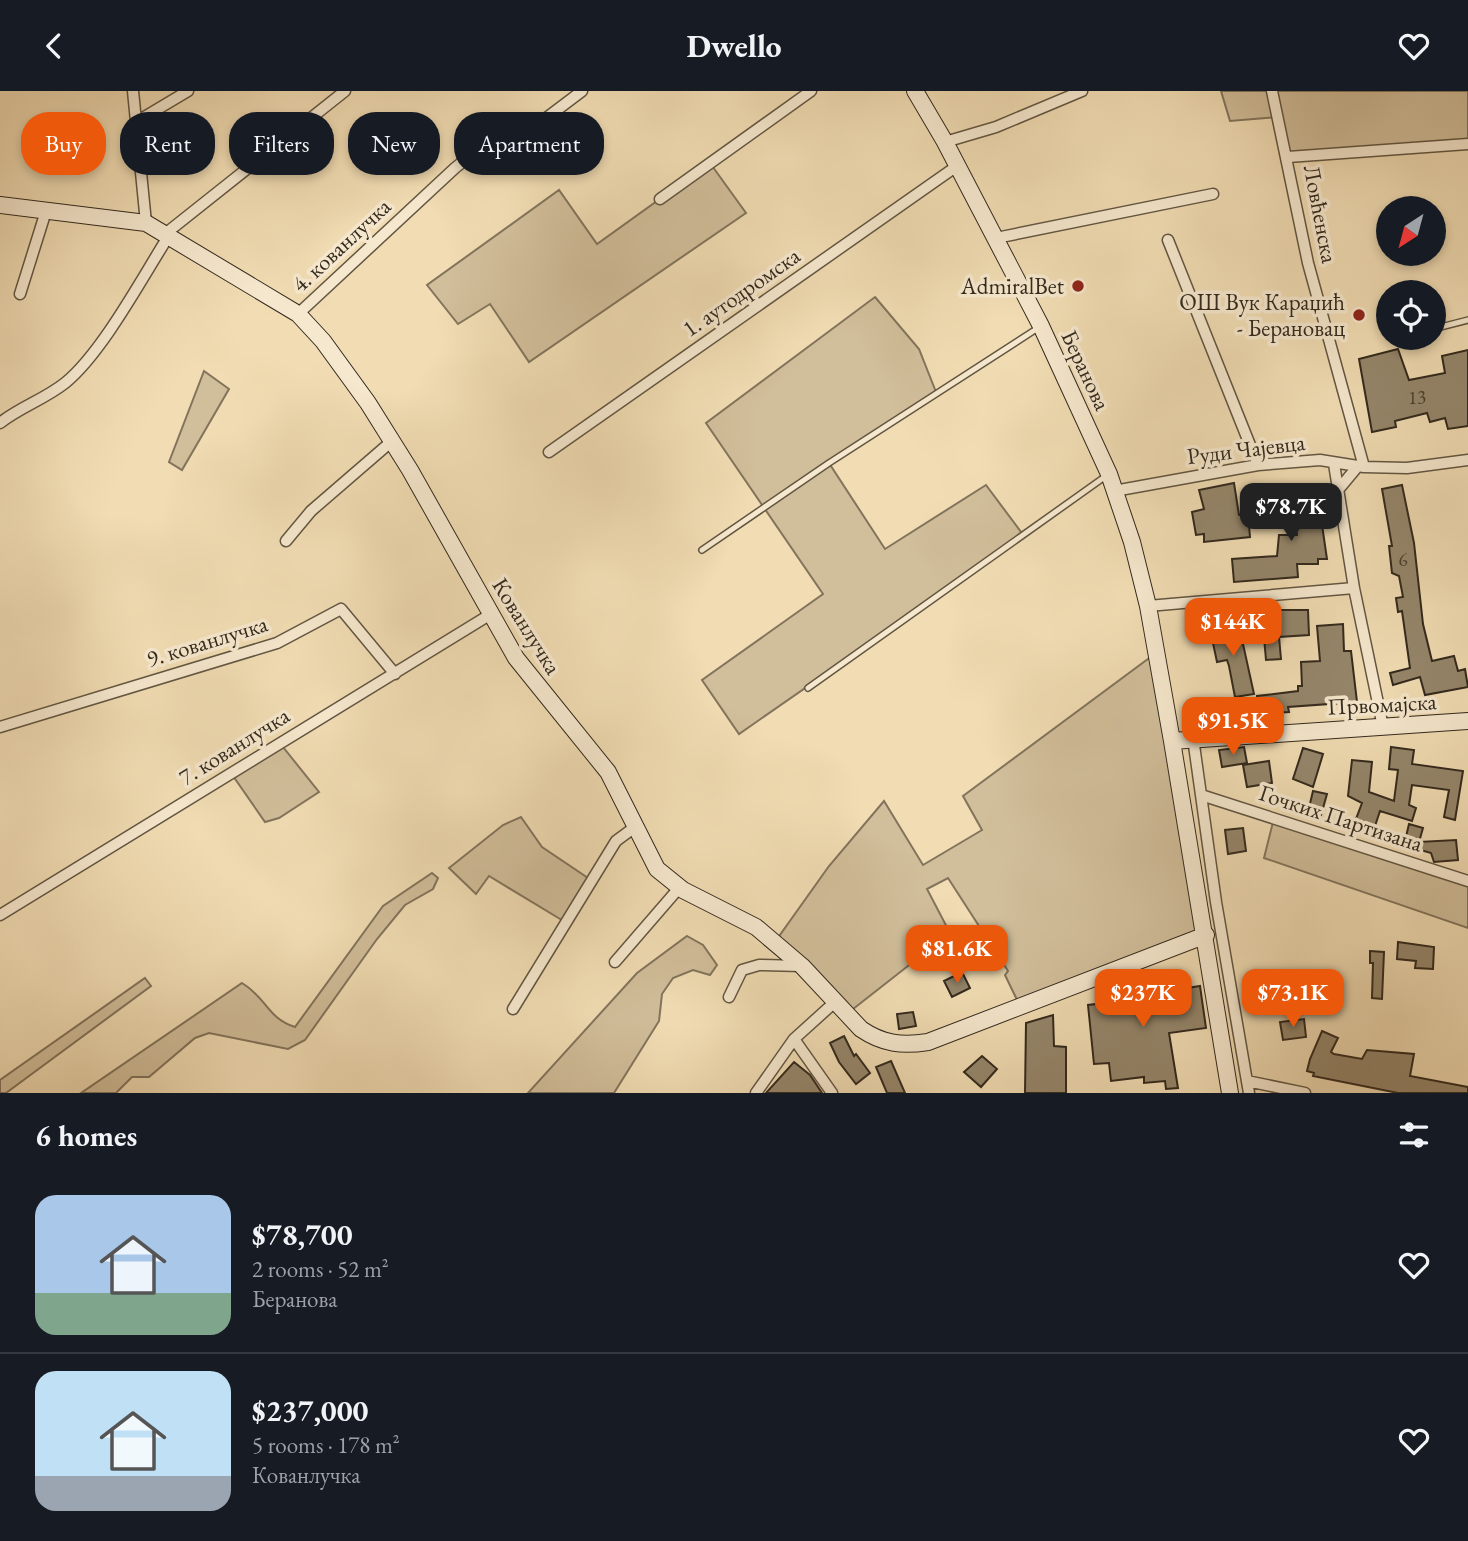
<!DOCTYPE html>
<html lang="en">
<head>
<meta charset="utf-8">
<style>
	body { margin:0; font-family:"EB Garamond",serif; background:#242831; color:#f1f3f6; height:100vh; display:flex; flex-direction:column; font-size:26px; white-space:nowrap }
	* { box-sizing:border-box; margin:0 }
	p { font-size:23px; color:#9ea1a6 }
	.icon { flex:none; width:38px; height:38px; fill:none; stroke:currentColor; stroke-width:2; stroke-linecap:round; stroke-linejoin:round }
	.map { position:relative; height:1002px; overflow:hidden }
	.sheet { display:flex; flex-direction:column; background:#171b24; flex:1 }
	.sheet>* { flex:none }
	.hud { position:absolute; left:21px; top:21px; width:700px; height:63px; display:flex; gap:14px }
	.needle { width:46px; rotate:216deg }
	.buttons { position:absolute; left:1376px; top:105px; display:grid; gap:14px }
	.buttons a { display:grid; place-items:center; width:70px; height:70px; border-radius:50%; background:#171b24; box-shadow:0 4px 10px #0003; font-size:35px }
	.price { position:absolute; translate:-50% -60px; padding:0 16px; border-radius:14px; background:#ea580c; color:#fff; font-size:23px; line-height:46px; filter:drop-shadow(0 2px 4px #0008) }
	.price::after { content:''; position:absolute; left:50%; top:42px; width:21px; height:16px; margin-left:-10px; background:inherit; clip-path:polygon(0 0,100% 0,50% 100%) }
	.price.selected { background:#222; color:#fff }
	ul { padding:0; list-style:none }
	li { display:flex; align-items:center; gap:21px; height:175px; padding:0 35px }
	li+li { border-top:2px solid #363941 }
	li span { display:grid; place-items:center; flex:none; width:196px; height:140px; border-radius:21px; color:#555 }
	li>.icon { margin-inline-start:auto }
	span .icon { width:84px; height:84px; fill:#fffc; stroke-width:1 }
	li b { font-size:30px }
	h2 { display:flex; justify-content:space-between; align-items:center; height:84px; padding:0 35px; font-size:30px }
	.tag { padding:0 24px; border-radius:28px; background:#171b24; box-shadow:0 4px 10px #0003; font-size:24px; line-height:63px }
	.tag.selected { background:#ea580c; color:#fff }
	header { display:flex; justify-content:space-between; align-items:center; height:91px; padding:0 35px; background:#171b24; font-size:32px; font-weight:700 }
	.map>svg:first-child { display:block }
</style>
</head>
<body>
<header><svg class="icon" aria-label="back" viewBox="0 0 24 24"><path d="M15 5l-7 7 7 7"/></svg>Dwello<svg class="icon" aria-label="heart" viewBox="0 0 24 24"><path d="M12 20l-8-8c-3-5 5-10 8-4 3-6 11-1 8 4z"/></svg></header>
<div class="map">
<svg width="1468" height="1002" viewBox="0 0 1468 1002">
	<rect width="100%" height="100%" fill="#f1dcb3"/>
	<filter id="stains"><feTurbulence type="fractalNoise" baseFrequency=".00286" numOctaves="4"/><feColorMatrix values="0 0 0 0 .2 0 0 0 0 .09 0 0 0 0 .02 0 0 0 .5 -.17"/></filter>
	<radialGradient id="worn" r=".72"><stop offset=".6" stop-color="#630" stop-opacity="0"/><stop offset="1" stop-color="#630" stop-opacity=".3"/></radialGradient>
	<path fill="#d1be9a" stroke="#82745c" stroke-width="2" d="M1221,0H1468V53L1288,66L1279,26L1230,30Z
		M710,72L746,122L529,271L490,213L458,233L427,194L559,99L597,153Z
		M875,206L919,258L936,301L829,372L885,458L986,394L1024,445L739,643L702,589L823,503L706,332Z
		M204,280L229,298L182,379L169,371Z
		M1156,562L1206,844L1020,915L1005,884L1008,880L948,787L927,798L950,842L848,922L775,851L829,775L884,710L923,774L982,739L963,705Z
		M279,651L319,701L279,727L265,731L231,682Z
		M521,726L542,756L591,789L565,831L489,785L476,803L449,777L503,734Z
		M1274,727L1468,790V837L1264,767Z
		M432,782L438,787L433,798L405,814L377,848L305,949L288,958L209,942L195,947L149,986H132L116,1002H81L242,892C267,907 267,927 295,936L383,815Z
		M687,845L703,854L717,874L710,884L693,879L673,887L662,903L659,930L614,1002H528L637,882Z
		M145,887L151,895L6,1002H0V989Z"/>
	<path fill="#95866b" stroke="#32291d" stroke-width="2" d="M1398,258L1409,289L1445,282L1442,265L1468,259V335L1448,338L1445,327L1430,331L1427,322L1395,330L1396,336L1372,341L1359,268Z
		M1234,392L1239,424L1248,423L1250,446L1204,451V443L1196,444L1192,421L1204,418L1199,399Z
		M1402,394L1414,452L1423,533L1432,570L1454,565L1458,580L1465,578L1468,596L1425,604L1420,586L1393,594L1390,582L1410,577L1402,520L1398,521L1396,507L1403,506L1399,485L1392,482L1389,455H1392L1382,398Z
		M1320,396L1326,426L1321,427L1327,468H1318V473H1297L1298,486L1234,491L1232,468L1277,465L1279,444H1297L1292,399Z
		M1274,519H1308L1309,544L1279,546L1281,568L1266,569L1263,535L1247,537L1241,522Z
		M1343,533L1344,560H1351L1357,611L1288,616L1289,621L1258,623L1257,605L1298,600V595H1302L1301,571L1320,570L1317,535Z
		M1239,535L1254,603L1235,606L1229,575L1227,569L1217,571L1210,538Z
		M1244,656L1247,672L1222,676L1219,659Z
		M1391,656L1414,659L1412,673L1463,680L1455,729L1444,726L1449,699L1412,694L1409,714L1416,717L1412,730L1380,720L1375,735L1356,728L1362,712L1348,705L1352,669L1372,671L1369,701L1394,710L1398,679L1389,678Z
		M1303,657L1323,663L1313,696L1293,688Z
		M1269,670L1272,692L1247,696L1243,674Z
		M1313,700L1327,703L1321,724L1308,721Z
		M1409,733L1423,737L1419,751L1456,749L1458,769L1434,771L1431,762L1404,754Z
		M1243,737L1246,760L1228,763L1225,739Z
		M977,851L985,866L967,877L958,862Z
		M1398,851L1434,856L1433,878L1415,877L1416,870L1397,868Z
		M1370,860L1384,861L1382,908L1372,907L1373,872H1370Z
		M962,881L970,897L952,906L944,890Z
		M1160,886L1163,901L1200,895L1206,937L1169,942L1178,997L1166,998L1165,990L1144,992V986L1111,990L1109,972L1094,973L1088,914L1113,911L1112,892Z
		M913,921L916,935L899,938L897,923Z
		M1053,924L1054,955L1066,956V1002H1025L1026,932Z
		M1304,928L1306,946L1283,949L1280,931Z
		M1322,940L1338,947L1331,961L1334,963L1362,968L1367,959L1414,963L1410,985L1468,996V1002H1398L1313,985L1314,982L1307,980L1310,968Z
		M844,945L854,965L856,963L870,982L856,993L839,971L830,952Z
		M982,965L997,978L981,996L964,981Z
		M891,970L905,1002H887L876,976Z
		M794,971L810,984L822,1002H766Z"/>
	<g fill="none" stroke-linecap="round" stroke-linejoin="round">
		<g stroke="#625642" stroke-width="8">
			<path id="lane" d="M1433,238L1468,229
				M702,459L829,372L1038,237
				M808,597L1106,385"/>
		</g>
		<g stroke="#625642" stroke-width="13">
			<path id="street" d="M133,0L146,132
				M1272,0L1308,172L1364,376
				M136,31L188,0
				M945,51L996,36L1082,0
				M1288,66L1468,53
				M660,108L811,0
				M165,143L345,0
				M996,147L1213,103
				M1168,149L1258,374
				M20,203L46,120
				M298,223L455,77L465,69L488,71L582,0
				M0,332C20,316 45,308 65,292C102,262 142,187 168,146
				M549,361L957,75
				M1334,373L1354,497L1383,636
				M1338,399L1358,375
				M1114,400L1258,374L1320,369L1364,376L1407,377L1468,369
				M286,450L311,420L392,350
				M1148,515L1354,497
				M0,636L277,552L341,518L395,583
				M1193,647L1216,811L1249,1002
				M1201,704L1468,790
				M0,824L491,523
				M615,871L679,797
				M729,906L742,879L759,874L802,875
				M513,918L616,750L635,736
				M794,948L832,1002
				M1247,990L1305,1002
				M756,1002L794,948L836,910"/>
		</g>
		<g stroke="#32291d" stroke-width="18">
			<path id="secondary" d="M915,0L945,51L1041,235L1109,383L1132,451L1148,515L1172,650L1230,1002
				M0,114L146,132L298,223L323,250L368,312L410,379L516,567L608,681L657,778L683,799L756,836L802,875L861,938C883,953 902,955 928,951L1206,844
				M1172,650L1468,630"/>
		</g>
		<use href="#lane" stroke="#f6e8ce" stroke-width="5"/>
		<use href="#street" stroke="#f6e8ce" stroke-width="10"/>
		<use href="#secondary" stroke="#f6e8ce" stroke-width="16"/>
	</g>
	<g fill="#8f2418" stroke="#f6e8ce" stroke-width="2.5">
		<circle cx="1078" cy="195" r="7"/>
		<circle cx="1359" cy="224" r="7"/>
	</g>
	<g text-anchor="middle" stroke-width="7" stroke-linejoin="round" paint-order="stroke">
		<g font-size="19" fill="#4b4030">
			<text x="1417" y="313">13</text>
			<text x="1403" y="475">6</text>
		</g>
		<g font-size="23" fill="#32291d" stroke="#f6e8ce">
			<text transform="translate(1321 123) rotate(79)" y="8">Ловћенска</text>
			<text transform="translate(341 154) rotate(-43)" y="8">4. кованлучка</text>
			<text transform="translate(741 201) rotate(-35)" y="8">1. аутодромска</text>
			<text transform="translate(1086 279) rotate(65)" y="8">Беранова</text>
			<text transform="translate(1246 358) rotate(-7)" y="8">Руди Чајевца</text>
			<text transform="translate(527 535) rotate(58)" y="8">Кованлучка</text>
			<text transform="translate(207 550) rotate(-17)" y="8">9. кованлучка</text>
			<text transform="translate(1382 613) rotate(-3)" y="8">Првомајска</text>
			<text transform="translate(234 655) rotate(-32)" y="8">7. кованлучка</text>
			<text transform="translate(1341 727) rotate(18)" y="8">Гочких Партизана</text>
		</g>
		<g font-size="23" fill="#32291d" stroke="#f6e8ce" text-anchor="end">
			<text x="1064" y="203">AdmiralBet</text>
			<text x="1345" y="219">ОШ Вук Караџић<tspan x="1345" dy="26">- Берановац</tspan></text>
		</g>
	</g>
	<rect width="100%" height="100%" filter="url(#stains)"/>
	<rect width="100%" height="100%" fill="url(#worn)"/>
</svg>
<div class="buttons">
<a><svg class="needle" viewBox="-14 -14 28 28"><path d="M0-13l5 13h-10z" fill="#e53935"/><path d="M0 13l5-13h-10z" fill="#9ea1a6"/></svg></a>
<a><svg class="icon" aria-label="locate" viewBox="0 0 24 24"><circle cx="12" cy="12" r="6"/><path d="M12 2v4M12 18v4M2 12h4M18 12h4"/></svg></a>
</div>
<b class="price selected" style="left:1291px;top:452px">$78.7K</b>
<b class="price" style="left:1233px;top:567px">$144K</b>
<b class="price" style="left:1233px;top:666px">$91.5K</b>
<b class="price" style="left:957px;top:894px">$81.6K</b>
<b class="price" style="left:1143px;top:938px">$237K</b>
<b class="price" style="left:1293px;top:938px">$73.1K</b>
<div class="hud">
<a class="tag selected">Buy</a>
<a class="tag">Rent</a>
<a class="tag">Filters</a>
<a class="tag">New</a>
<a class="tag">Apartment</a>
</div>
</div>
<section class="sheet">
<h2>6 homes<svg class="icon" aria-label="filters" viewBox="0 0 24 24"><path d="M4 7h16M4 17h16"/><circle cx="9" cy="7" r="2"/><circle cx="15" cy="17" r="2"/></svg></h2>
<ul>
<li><span style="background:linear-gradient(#a9c7e8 70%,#7fa58c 0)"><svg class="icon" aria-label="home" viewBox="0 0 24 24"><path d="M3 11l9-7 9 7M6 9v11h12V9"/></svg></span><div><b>$78,700</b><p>2 rooms · 52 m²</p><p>Беранова</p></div><svg class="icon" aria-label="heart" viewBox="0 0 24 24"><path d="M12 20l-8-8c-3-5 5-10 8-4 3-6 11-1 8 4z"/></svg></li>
<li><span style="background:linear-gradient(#bfe0f5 75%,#9aa5b1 0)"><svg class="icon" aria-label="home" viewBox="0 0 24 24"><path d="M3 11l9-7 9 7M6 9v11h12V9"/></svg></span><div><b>$237,000</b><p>5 rooms · 178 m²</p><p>Кованлучка</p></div><svg class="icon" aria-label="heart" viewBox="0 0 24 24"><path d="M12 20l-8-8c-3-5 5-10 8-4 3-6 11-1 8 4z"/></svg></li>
</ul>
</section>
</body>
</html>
